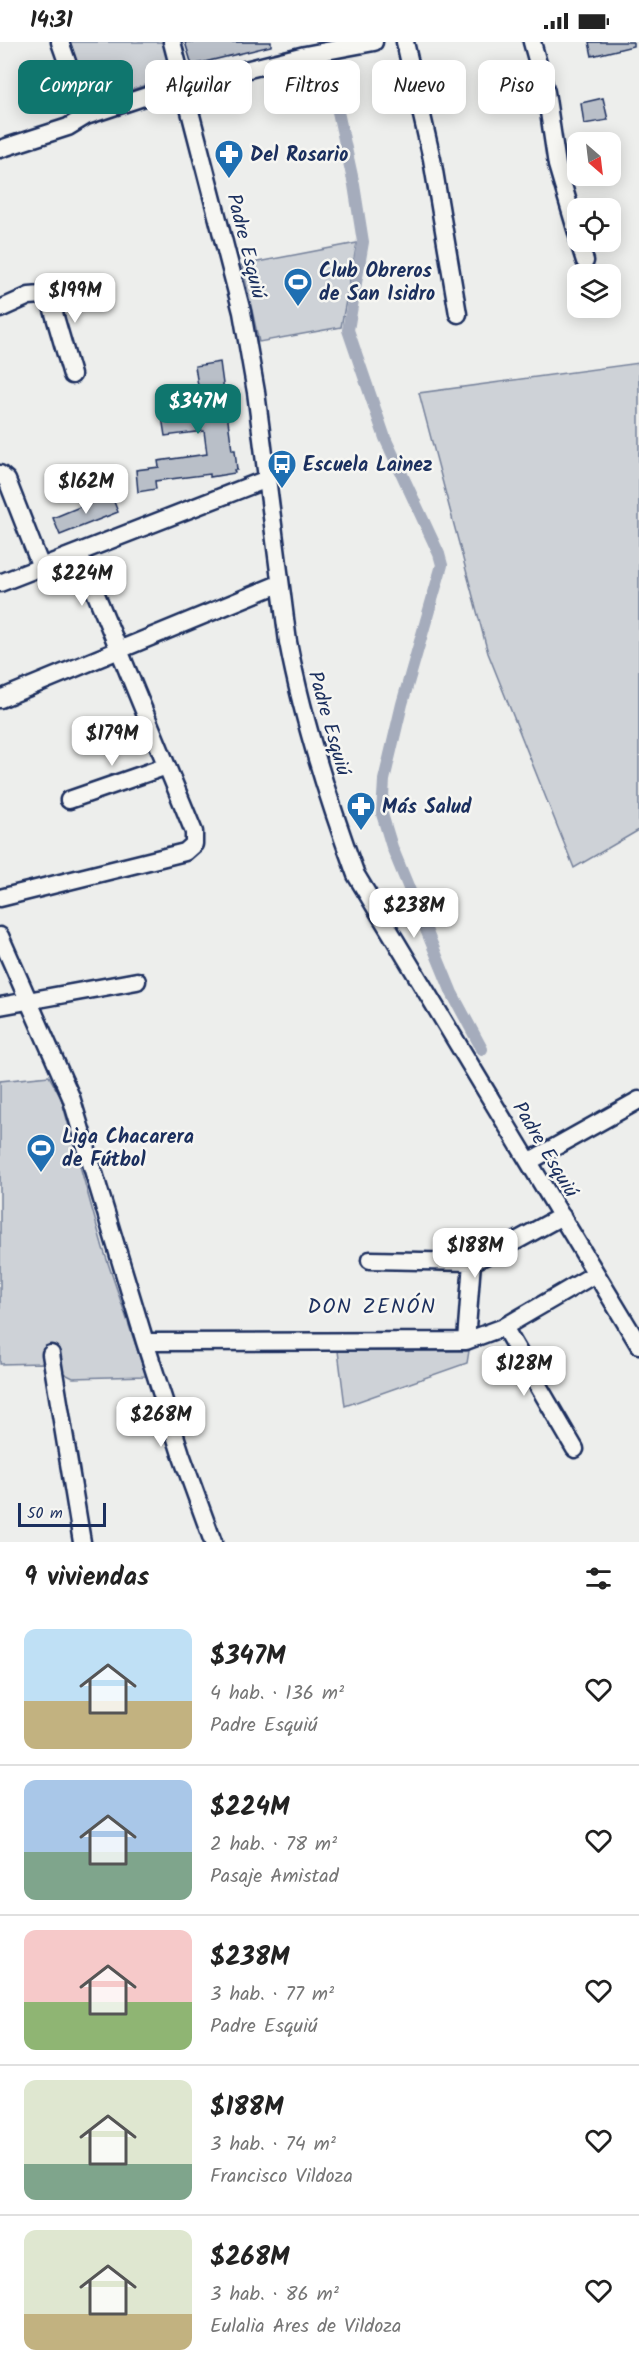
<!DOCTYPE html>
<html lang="es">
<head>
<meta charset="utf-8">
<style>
	body { margin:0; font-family:Kalam,sans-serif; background:#f6f6f6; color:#222; height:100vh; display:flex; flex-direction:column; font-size:22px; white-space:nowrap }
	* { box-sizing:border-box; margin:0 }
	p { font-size:20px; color:#767676 }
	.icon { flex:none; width:33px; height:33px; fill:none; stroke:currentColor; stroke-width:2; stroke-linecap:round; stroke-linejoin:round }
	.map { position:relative; height:1500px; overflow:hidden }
	.drawer { display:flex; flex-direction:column; background:#fff; flex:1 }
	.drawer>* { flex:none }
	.top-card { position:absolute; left:18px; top:18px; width:603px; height:54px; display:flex; gap:12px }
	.needle { width:39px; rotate:152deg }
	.buttons { position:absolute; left:567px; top:90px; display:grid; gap:12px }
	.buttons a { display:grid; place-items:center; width:54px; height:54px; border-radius:12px; background:#fff; box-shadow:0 3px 15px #0003; font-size:30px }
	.scale { position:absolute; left:18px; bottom:15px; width:88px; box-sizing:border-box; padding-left:6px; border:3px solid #1b2f5e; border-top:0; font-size:16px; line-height:21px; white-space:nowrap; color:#1b2f5e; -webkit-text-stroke:4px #f6f6f2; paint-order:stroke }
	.price { position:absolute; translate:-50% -51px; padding:0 14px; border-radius:12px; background:#fff; color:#222; font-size:20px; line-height:39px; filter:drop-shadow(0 2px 3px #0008) }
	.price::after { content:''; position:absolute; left:50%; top:36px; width:18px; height:14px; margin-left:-9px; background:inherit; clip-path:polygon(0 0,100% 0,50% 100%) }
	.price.active { background:#0f766e; color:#fff }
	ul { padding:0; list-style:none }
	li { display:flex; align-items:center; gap:18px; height:150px; padding:0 24px }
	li+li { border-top:2px solid #e0e0e0 }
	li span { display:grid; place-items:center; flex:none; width:168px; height:120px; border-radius:12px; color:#555 }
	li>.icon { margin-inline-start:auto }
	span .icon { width:72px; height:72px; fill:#fffc; stroke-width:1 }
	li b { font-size:26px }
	h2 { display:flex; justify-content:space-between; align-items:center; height:72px; padding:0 24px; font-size:26px }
	.pill { padding:0 21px; border-radius:12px; background:#fff; box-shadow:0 3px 15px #0003; font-size:21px; line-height:54px }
	.pill.active { background:#0f766e; color:#fff }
	.status { display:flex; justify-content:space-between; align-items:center; height:42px; padding:0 30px; background:#fff; direction:ltr }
	.status svg { height:16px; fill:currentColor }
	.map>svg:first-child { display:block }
</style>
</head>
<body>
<div class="status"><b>14:31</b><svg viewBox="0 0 49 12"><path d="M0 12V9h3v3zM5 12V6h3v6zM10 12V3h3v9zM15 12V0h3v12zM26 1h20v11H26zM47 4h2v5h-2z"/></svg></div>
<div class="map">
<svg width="639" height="1500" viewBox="0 0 639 1500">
	<rect width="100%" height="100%" fill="#edeeec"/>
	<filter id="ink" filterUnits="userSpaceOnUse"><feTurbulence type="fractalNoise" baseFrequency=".0167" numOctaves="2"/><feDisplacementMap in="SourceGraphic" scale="12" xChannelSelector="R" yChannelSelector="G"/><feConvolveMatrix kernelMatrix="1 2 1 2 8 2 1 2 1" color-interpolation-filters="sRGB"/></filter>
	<g filter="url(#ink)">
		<path fill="#ced2d7" stroke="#74809a" stroke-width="1.5" d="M70,0H163L170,24V32L164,37L103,57L93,59L88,52Z
			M357,201L341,285L259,300L242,223Z
			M639,321V788L574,826L488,611L419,351Z
			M49,1034L61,1056L103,1206L146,1334L73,1336L43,1321L0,1322V1039Z
			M338,1309H469L467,1321L345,1364Z"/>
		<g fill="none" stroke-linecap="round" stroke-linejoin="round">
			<path stroke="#a5acbc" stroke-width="12" d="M328,24L354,143L363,200L348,288L385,396L439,512L442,523L402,662L384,738L382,772L392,805L452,951L482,1007"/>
		</g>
		<path fill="#b9bfc8" stroke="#1b2f5e" stroke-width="1.5" d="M185,0H271V4L192,23Z
			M589,0H633V4L592,14Z
			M603,56L608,78L584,82L581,61Z
			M220,320L232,408H235L237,428H234L235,431L210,435V432L155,439L156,447L138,450L136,428L159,425L158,419L207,412L204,389L165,394L162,375L202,370L195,324Z
			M111,452L118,470L60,493L53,476Z"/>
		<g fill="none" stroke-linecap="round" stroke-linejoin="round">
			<g stroke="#1b2f5e" stroke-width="21">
				<path id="minor" d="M60,0L86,74
					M172,0L242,270L256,350L288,600C303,679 328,757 356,833L639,1303
					M405,0L432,117L458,272
					M532,0L546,50L557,123L578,194
					M0,107L68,85L86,74L165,48L305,13L374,0
					M579,200L585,219
					M0,267L29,254L42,253L51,261L72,333
					M0,432L7,438L41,525
					M0,541L267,437
					M0,657L279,542
					M69,758L167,724
					M0,856L185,810L194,802V790L79,511
					M0,894L71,1055L145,1300L181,1412L213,1500
					M0,964L137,939
					M530,1119L639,1058
					M370,1218L472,1220L505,1205L562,1174
					M504,1285L575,1407
					M466,1299L472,1220
					M145,1300L466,1299L504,1285L595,1232
					M51,1312L82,1500"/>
			</g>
			<use href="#minor" stroke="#f6f6f2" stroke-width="16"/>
		</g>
	</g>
	<defs>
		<g id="pharmacy-pin" transform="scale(1.5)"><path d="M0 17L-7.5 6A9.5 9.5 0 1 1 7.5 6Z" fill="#1f6fb2" stroke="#f6f6f2"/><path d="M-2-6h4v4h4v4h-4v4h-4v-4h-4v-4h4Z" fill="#fff"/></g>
		<g id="stadium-pin" transform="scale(1.5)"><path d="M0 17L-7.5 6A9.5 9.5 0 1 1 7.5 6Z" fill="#1f6fb2" stroke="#f6f6f2"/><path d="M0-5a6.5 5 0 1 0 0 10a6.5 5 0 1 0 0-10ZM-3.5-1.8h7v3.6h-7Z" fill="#fff"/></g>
		<g id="bus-pin" transform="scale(1.5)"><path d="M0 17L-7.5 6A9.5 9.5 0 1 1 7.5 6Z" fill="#1f6fb2" stroke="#f6f6f2"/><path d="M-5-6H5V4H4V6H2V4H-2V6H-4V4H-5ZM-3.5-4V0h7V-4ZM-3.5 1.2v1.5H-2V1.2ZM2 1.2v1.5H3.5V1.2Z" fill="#fff"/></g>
	</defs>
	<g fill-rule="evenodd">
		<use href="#pharmacy-pin" x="229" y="112"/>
		<use href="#stadium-pin" x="298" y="240"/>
		<use href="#bus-pin" x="282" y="422"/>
		<use href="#pharmacy-pin" x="361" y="764"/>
		<use href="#stadium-pin" x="41" y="1106"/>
	</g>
	<g text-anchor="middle" stroke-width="5" stroke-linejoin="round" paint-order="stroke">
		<g font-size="20" font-weight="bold" fill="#1b2f5e" stroke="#f6f6f2" text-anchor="start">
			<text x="250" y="119">Del Rosario</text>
			<text x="319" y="235">Club Obreros<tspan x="319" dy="23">de San Isidro</tspan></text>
			<text x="303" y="429">Escuela Lainez</text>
			<text x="382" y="771">Más Salud</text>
			<text x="62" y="1101">Liga Chacarera<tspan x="62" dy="23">de Fútbol</tspan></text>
		</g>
		<g font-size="20" fill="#1b2f5e" stroke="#f6f6f2">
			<text transform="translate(247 204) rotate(76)" y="7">Padre Esquiú</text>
			<text transform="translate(330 681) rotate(74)" y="7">Padre Esquiú</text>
			<text transform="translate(546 1107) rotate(59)" y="7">Padre Esquiú</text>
		</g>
		<g font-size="21" letter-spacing="1.5" fill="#1b2f5e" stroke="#f6f6f2">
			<text x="372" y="1271">DON ZENÓN</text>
		</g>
	</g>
</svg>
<div class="buttons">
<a><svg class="needle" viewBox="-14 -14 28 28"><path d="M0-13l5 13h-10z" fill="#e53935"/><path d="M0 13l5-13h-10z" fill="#767676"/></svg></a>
<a><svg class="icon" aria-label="locate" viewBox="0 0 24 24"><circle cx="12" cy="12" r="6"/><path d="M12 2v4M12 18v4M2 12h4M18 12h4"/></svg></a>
<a><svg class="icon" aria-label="layers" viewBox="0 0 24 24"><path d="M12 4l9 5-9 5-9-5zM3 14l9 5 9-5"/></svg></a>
</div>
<div class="scale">50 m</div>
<b class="price" style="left:75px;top:282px">$199M</b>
<b class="price active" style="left:198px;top:393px">$347M</b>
<b class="price" style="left:86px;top:473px">$162M</b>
<b class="price" style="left:82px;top:565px">$224M</b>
<b class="price" style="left:112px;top:725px">$179M</b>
<b class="price" style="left:414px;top:897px">$238M</b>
<b class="price" style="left:475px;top:1237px">$188M</b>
<b class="price" style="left:524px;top:1355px">$128M</b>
<b class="price" style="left:161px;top:1406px">$268M</b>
<div class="top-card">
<a class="pill active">Comprar</a>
<a class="pill">Alquilar</a>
<a class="pill">Filtros</a>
<a class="pill">Nuevo</a>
<a class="pill">Piso</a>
</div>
</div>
<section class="drawer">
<h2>9 viviendas<svg class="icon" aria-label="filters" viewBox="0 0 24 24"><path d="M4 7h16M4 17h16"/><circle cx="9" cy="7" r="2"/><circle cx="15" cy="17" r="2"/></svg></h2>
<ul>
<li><span style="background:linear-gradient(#bfe0f5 60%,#c2b280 0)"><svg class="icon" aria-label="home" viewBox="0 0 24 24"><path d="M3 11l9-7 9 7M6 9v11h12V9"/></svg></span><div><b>$347M</b><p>4 hab. · 136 m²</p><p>Padre Esquiú</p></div><svg class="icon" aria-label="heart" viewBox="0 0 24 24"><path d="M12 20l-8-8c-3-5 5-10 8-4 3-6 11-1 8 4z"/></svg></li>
<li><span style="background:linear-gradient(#a9c7e8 60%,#7fa58c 0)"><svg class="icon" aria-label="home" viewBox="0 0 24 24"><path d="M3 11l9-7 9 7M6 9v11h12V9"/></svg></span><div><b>$224M</b><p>2 hab. · 78 m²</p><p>Pasaje Amistad</p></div><svg class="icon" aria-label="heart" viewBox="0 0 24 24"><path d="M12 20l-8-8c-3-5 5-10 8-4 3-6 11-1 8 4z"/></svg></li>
<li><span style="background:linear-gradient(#f6c9c9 60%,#8fb573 0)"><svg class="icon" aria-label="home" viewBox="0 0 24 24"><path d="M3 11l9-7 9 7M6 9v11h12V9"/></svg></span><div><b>$238M</b><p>3 hab. · 77 m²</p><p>Padre Esquiú</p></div><svg class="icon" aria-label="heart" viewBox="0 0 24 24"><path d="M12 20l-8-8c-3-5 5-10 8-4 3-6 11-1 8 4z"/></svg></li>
<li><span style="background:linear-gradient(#dfe7d0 70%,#7fa58c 0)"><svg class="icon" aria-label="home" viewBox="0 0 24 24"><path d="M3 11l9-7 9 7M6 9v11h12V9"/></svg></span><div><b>$188M</b><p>3 hab. · 74 m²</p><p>Francisco Vildoza</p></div><svg class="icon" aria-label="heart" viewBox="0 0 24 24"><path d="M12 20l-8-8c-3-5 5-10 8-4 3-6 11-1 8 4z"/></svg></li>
<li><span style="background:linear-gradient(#dfe7d0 70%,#c2b280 0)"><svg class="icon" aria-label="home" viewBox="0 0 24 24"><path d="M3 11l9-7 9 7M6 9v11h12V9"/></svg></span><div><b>$268M</b><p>3 hab. · 86 m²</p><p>Eulalia Ares de Vildoza</p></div><svg class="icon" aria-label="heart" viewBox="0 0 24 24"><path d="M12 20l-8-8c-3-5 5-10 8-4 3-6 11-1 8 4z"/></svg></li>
</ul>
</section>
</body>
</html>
